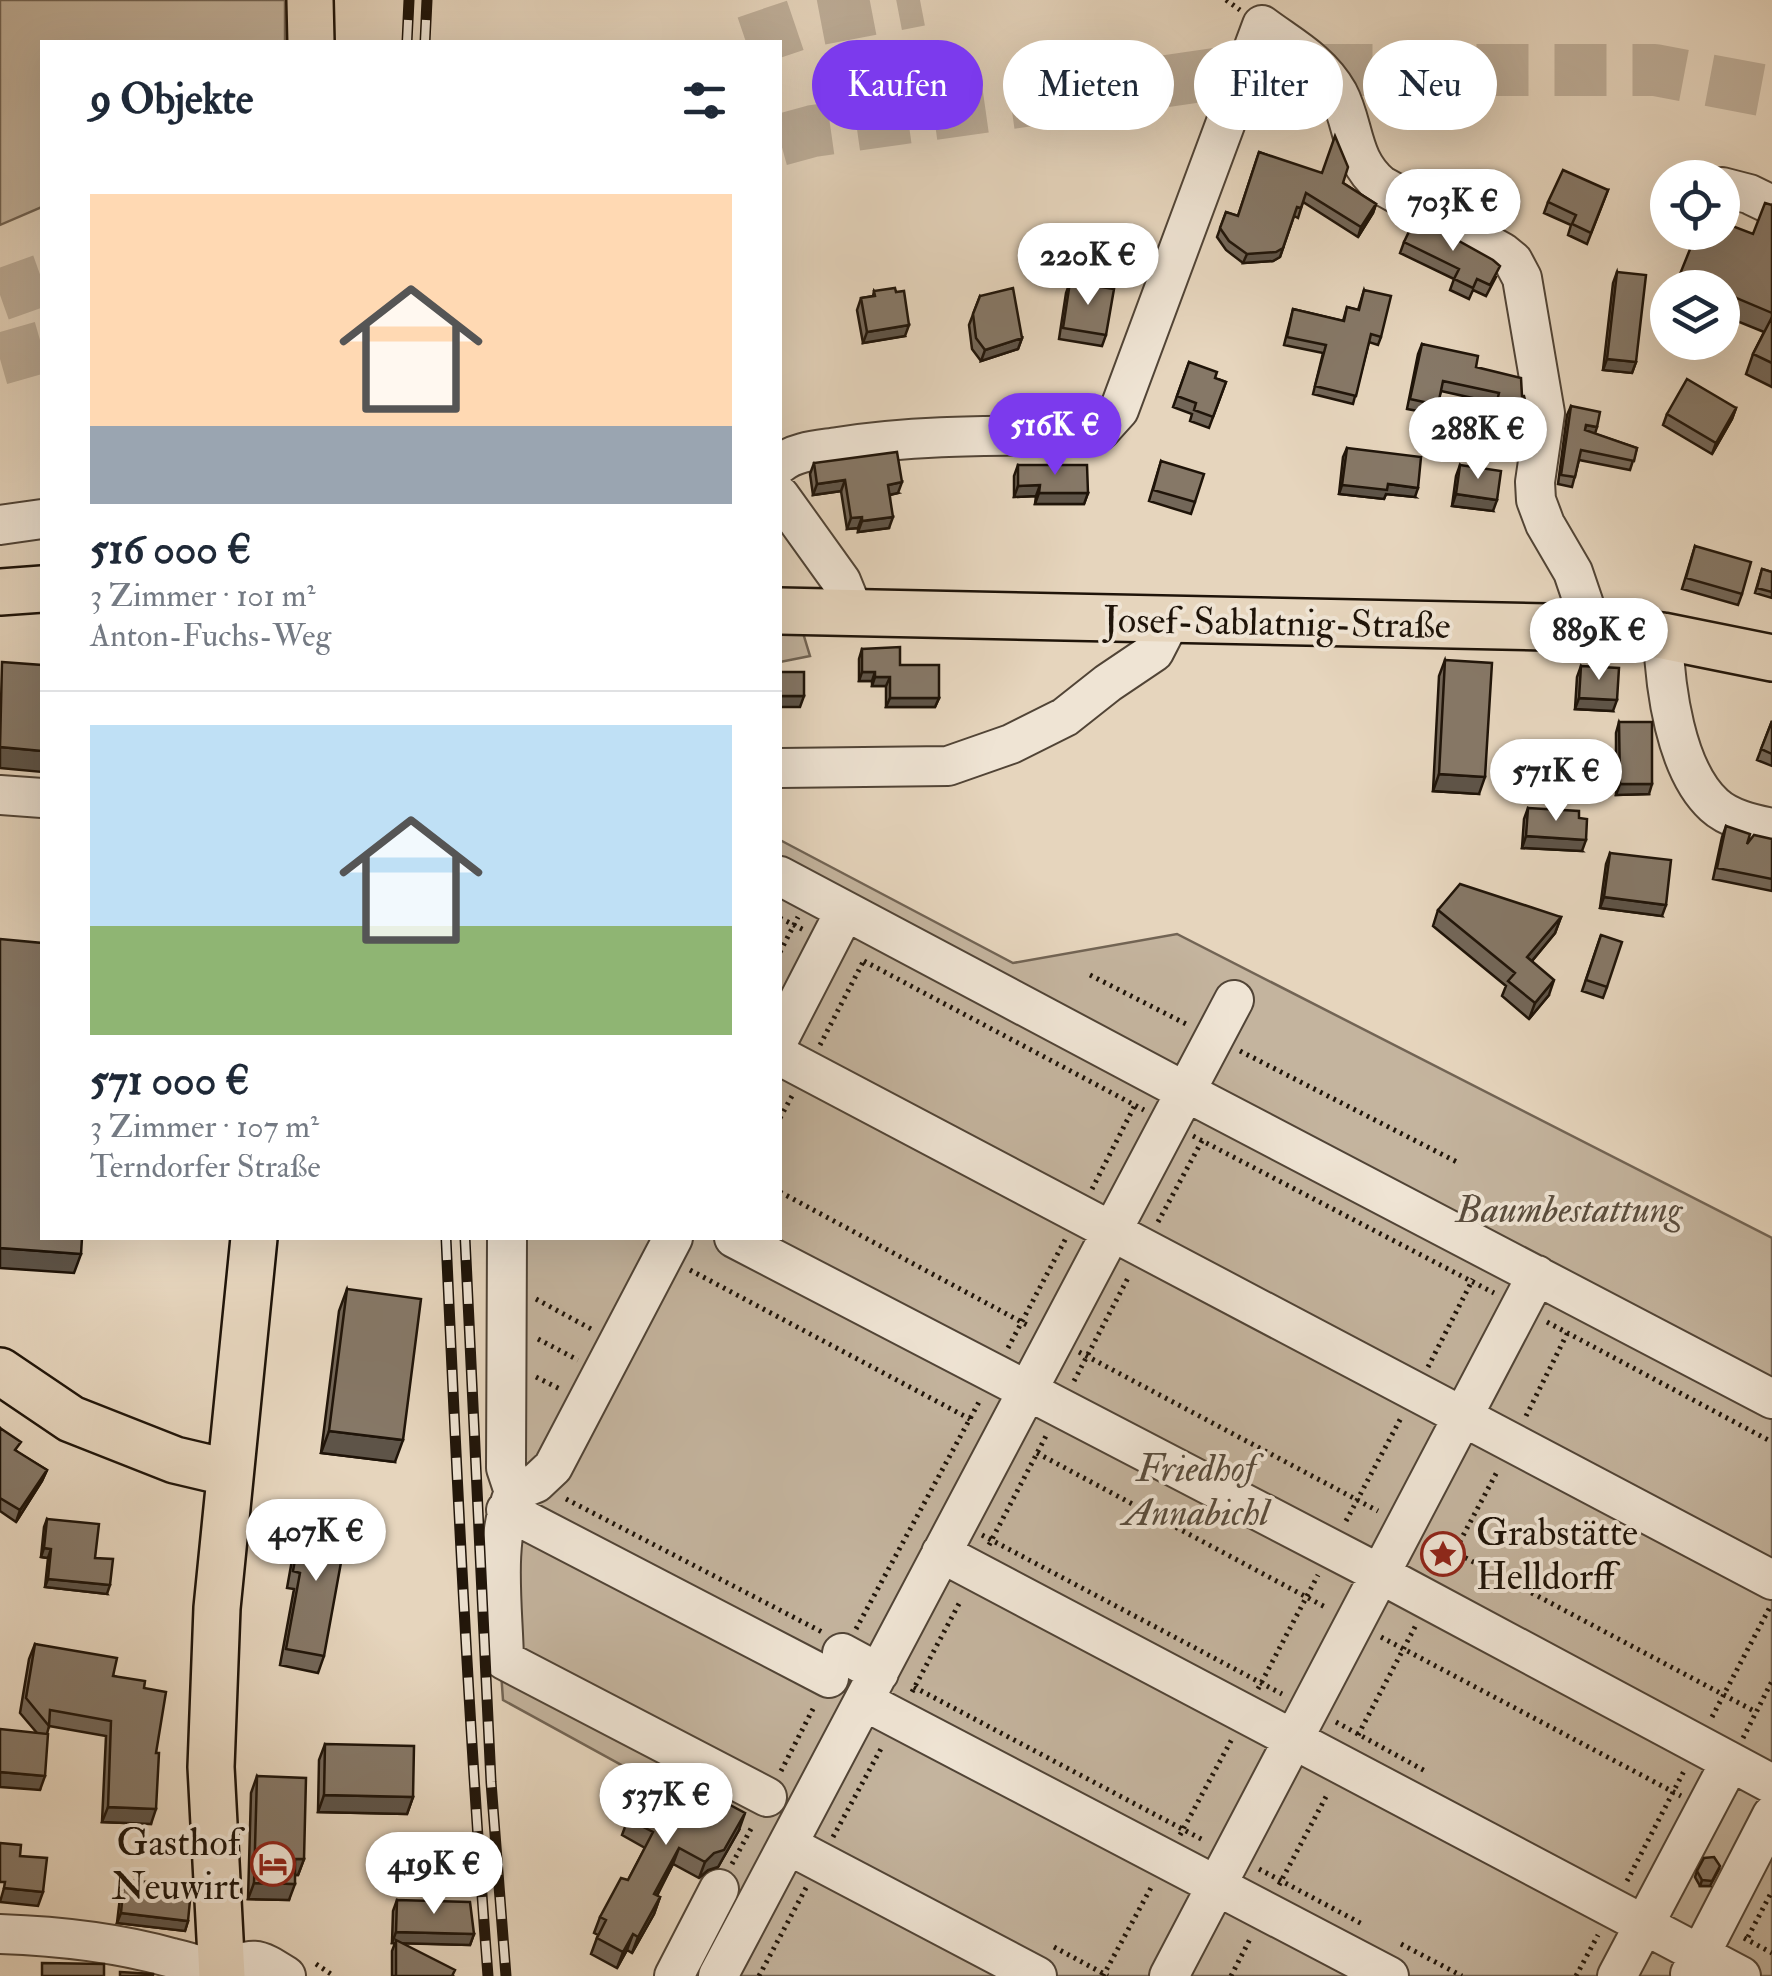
<!DOCTYPE html>
<html lang="de">
<head>
<meta charset="utf-8">
<style>
	body { margin:0; font-family:"IM FELL Double Pica",serif; background:#f2f2f3; color:#1f2937; height:100vh; display:flex; flex-direction:column; font-size:38px; white-space:nowrap }
	* { box-sizing:border-box; margin:0 }
	p { font-size:32px; color:#747a83 }
	.icon { flex:none; width:55px; height:55px; fill:none; stroke:currentColor; stroke-width:2; stroke-linecap:round; stroke-linejoin:round }
	.map { position:relative; flex:1; overflow:hidden }
	.drawer { position:absolute; left:40px; top:40px; width:742px; height:1200px; display:flex; flex-direction:column; background:#fff; border-radius:0px; box-shadow:0 10px 40px #0002 }
	.drawer>* { flex:none }
	.hud { position:absolute; left:812px; top:40px; width:808px; height:90px; display:flex; gap:20px }
	.buttons { position:absolute; left:1650px; top:160px; display:grid; gap:20px }
	.buttons a { display:grid; place-items:center; width:90px; height:90px; border-radius:50%; background:#fff; box-shadow:0 10px 40px #0002; font-size:50px }
	.price { position:absolute; translate:-50% -85px; padding:0 22px; border-radius:35px; background:#fff; color:#222; font-size:32px; line-height:65px; filter:drop-shadow(0 2px 5px #0008) }
	.price::after { content:''; position:absolute; left:50%; top:60px; width:30px; height:22px; margin-left:-15px; background:inherit; clip-path:polygon(0 0,100% 0,50% 100%) }
	.price.active { background:#7c3aed; color:#fff }
	ul { padding:0; list-style:none }
	li { display:grid; align-content:center; gap:20px; height:530px; padding:0 50px }
	li+li { border-top:2px solid #e0e1e3 }
	li span { display:grid; place-items:center; height:310px; border-radius:0px; color:#555 }
	li>.icon { margin-inline-start:auto }
	span .icon { width:180px; height:180px; fill:#fffc; stroke-width:1 }
	li b { font-size:42px }
	h2 { display:flex; justify-content:space-between; align-items:center; height:120px; padding:0 50px; font-size:42px }
	.chip { padding:0 35px; border-radius:45px; background:#fff; box-shadow:0 10px 40px #0002; font-size:35px; line-height:90px }
	.chip.active { background:#7c3aed; color:#fff }
	.map>svg:first-child { display:block }
</style>
</head>
<body>
<div class="map">
<svg width="1772" height="1976" viewBox="0 0 1772 1976">
	<rect width="100%" height="100%" fill="#e6d5bd"/>
	<filter id="stains"><feTurbulence type="fractalNoise" baseFrequency=".002" numOctaves="4"/><feColorMatrix values="0 0 0 0 .2 0 0 0 0 .09 0 0 0 0 .02 0 0 0 .5 -.17"/></filter>
	<radialGradient id="worn" r=".72"><stop offset=".6" stop-color="#630" stop-opacity="0"/><stop offset="1" stop-color="#630" stop-opacity=".3"/></radialGradient>
	<path fill="#c4b49e" stroke="#726454" stroke-width="2.5" d="M0,0H285V42H42V207L0,225Z
		M780,633H803L810,656L780,662Z
		M780,840L1013,963L1177,934L1772,1238V1976H682L709,1884L738,1829L503,1700L497,1615L496,1238H780Z"/>
	<g fill="none" stroke-linecap="round" stroke-linejoin="round">
		<path stroke="#beae99" stroke-width="52" stroke-dasharray="52 26" stroke-linecap="butt" d="M746,42L805,22L920,0
			M780,140L813,131L1244,70H1655L1772,92
			M0,295L42,280
			M0,359L42,347"/>
		<g stroke="#514436" stroke-width="42">
			<path id="minor" d="M1722,187L1749,194L1772,205
				M780,464C795,451 819,450 838,447C920,434 1003,436 1086,435L1100,431L1119,410L1262,25C1290,46 1320,61 1338,93C1355,125 1350,160 1381,185L1502,252L1513,261L1522,278L1545,413L1535,482L1536,500L1545,524L1573,572L1592,628
				M780,496L841,581L854,613
				M0,525L42,519
				M1663,636C1665,687 1675,769 1714,805C1729,819 1753,824 1772,828
				M780,768L948,766L1011,744L1065,717L1108,683L1154,652L1170,621
				M0,795L42,798
				M780,876L1186,1092L1772,1399
				M780,1037L845,911
				M780,1056C1111,1230 1442,1404 1772,1580
				M507,1238L506,1468L514,1492
				M673,1238L553,1467L536,1483L514,1492C493,1543 503,1606 504,1660L767,1797
				M734,1238L1380,1574L1772,1784
				M506,1510L829,1678
				M941,1553L1741,1976
				M842,1653L879,1673
				M864,1701L1389,1976
				M788,1845L1037,1976
				M0,1934C59,1936 115,1942 172,1958C189,1962 208,1967 224,1976
				M222,1974C253,1955 256,1957 286,1976
				M1690,1974L1772,1815
				M674,1976L719,1889
				M718,1976L1234,1000
				M1169,1976L1537,1275
				M1617,1976L1730,1762"/>
		</g>
		<g stroke="#1f1409" stroke-width="50">
			<path id="major" d="M310,0L311,42
				M0,592L42,589
				M780,611L1592,628L1663,636L1772,658
				M0,1371L71,1419L175,1460L230,1473
				M222,1976L211,1767L217,1608L254,1238"/>
		</g>
		<path stroke="#1f1409" stroke-width="5" stroke-dasharray="2.5 5" stroke-linecap="butt" d="M1226,0L1240,10
			M780,918L804,930
			M780,952L798,917
			M864,961L1144,1110
			M1090,975L1190,1026
			M820,1045L863,962
			M1240,1051L1457,1162
			M780,1118L793,1094
			M1193,1136L1494,1293
			M1092,1189L1135,1105
			M780,1192L1029,1326
			M1158,1222L1203,1139
			M690,1270L970,1419
			M536,1299L593,1330
			M1547,1322L1772,1442
			M538,1339L578,1360
			M1008,1348L1066,1238
			M1079,1352L1378,1511
			M1428,1367L1473,1279
			M536,1377L562,1390
			M1074,1381L1129,1276
			M1526,1416L1568,1332
			M1037,1453L1327,1608
			M566,1499L822,1632
			M1346,1521L1402,1416
			M982,1535L1282,1694
			M1432,1540L1756,1712
			M989,1545L1046,1436
			M1442,1575L1498,1470
			M856,1629L979,1402
			M1381,1637L1681,1796
			M914,1687L1205,1841
			M1258,1689L1318,1575
			M912,1692L961,1600
			M1712,1717L1770,1607
			M1336,1722L1427,1772
			M1358,1735L1416,1625
			M1743,1738L1772,1681
			M781,1771L815,1705
			M1180,1835L1232,1739
			M833,1837L883,1745
			M732,1864L753,1825
			M1259,1869L1364,1925
			M1627,1881L1684,1771
			M1279,1885L1328,1793
			M1748,1937L1772,1891
			M1744,1938L1772,1953
			M1401,1944L1462,1976
			M1054,1947L1108,1976
			M316,1964L334,1976
			M759,1976L807,1886
			M1103,1976L1153,1884
			M1231,1976L1250,1939
			M1576,1976L1598,1935"/>
		<use href="#minor" stroke="#efe4d4" stroke-width="38"/>
		<use href="#major" stroke="#e6d5bd" stroke-width="45"/>
		<g stroke="#1f1409" stroke-width="11">
			<path id="rail" d="M407,42L409,0
				M425,42L427,0
				M446,1238C457,1484 469,1730 488,1976
				M465,1238L491,1782L506,1976"/>
		</g>
		<use href="#rail" stroke="#efe4d4" stroke-width="8" stroke-dasharray="22" stroke-linecap="butt"/>
	</g>
	<path fill="#736759" stroke="#1f1409" stroke-width="2.5" d="M1259,152L1343,183L1376,204L1373,213L1358,237L1303,202L1298,218L1294,216L1280,257L1273,261L1243,263L1226,250L1217,237L1226,212L1238,216Z
		M1608,190L1587,244L1568,235L1571,225L1544,213L1548,202Z
		M1772,205V387L1746,374L1753,354L1764,332L1722,315V288H1675L1680,274L1753,234Z
		M1404,242L1496,277L1486,296L1473,290L1469,299L1450,290L1454,279L1400,253Z
		M1617,272L1636,362L1632,373L1603,370L1613,283Z
		M1070,282L1106,335L1102,346L1059,339L1066,293Z
		M1364,290L1381,337L1378,345L1369,342L1353,404L1313,394L1323,353L1284,345L1293,309L1343,321L1347,307L1358,310Z
		M874,291L905,336L863,343L857,310L861,298L873,296Z
		M980,296L1022,338L1018,349L981,361L972,349L969,325Z
		M1422,344L1476,367L1524,418L1520,427H1517L1515,432L1490,427L1495,403L1441,391L1434,414L1407,409L1418,354Z
		M1189,362L1215,378L1226,382L1209,428L1190,421L1192,414L1173,407Z
		M1571,406L1595,434L1637,448L1630,470L1579,460L1572,487L1558,484L1567,415Z
		M1736,408L1732,419L1712,454L1663,425L1667,414Z
		M1347,448L1415,497L1386,494L1384,499L1339,494L1343,457Z
		M1161,461L1195,502L1191,514L1149,501Z
		M814,463L898,493L890,495L889,528L858,532V528L847,529L841,491L813,495L810,474Z
		M1018,465L1088,493L1084,504H1035L1036,496L1014,497V476Z
		M1460,465L1493,511L1452,506L1456,476Z
		M1695,546L1742,594L1738,605L1682,589Z
		M1762,569L1772,572V598L1755,593Z
		M862,649L900,665L939,698L935,707H886V686H872V681H859V659Z
		M1445,660L1479,794L1433,791L1439,676Z
		M1581,666L1613,711L1575,709L1577,677Z
		M1772,721V766L1757,760Z
		M1619,722L1649,794L1616,795V733Z
		M1528,808L1582,851L1522,848L1524,819Z
		M1726,826L1747,844L1772,839V891L1713,879L1722,837Z
		M1610,853L1662,916L1600,908L1606,864Z
		M1438,910L1561,917L1555,933L1532,961L1549,995L1529,1019L1502,996L1506,986L1433,926Z
		M1601,935L1607,987L1603,998L1582,991Z
		M347,1289L395,1462L321,1453L339,1311Z
		M0,1428L17,1452L47,1470L42,1481L16,1522L0,1511Z
		M303,1516L324,1656L318,1673L280,1665L294,1589L287,1588L297,1532Z
		M47,1519L107,1594L45,1587L48,1558L41,1557L44,1527Z
		M35,1644L144,1688L156,1753L151,1824L102,1822L106,1736L49,1726L47,1734L40,1790L37,1733L20,1713L29,1659Z
		M325,1744L413,1797L407,1814L318,1812L319,1760Z
		M257,1776L304,1859L298,1875H295L289,1900L248,1899L251,1793Z
		M628,1819L739,1830L718,1867L708,1870L699,1878L673,1864L657,1896L660,1897L654,1914L632,1953L627,1950L617,1968L591,1954L598,1935L594,1933L600,1917L628,1880L645,1848L622,1835Z
		M1697,1871L1710,1886H1700L1695,1877Z
		M124,1880L169,1888L188,1921L185,1931L117,1923L121,1889Z
		M397,1900L474,1934L470,1945L402,1943L453,1976H392V1951L395,1943H392L393,1911Z"/>
	<path fill="#5e5448" stroke="#1f1409" stroke-width="2.5" d="M1376,204L1373,213L1358,237L1361,227Z
		M1283,248L1280,257L1273,261L1243,263L1247,254Z
		M909,325L905,336L863,343L867,332Z
		M1022,338L1018,349L981,361L985,350Z
		M1607,359L1636,362L1632,373L1603,370Z
		M1736,408L1732,419L1712,454L1716,443Z
		M1586,425L1597,427L1594,437L1582,435Z
		M845,480L841,491L813,495L817,484Z
		M902,482L898,493L884,496L888,485Z
		M1388,484L1418,488L1415,497L1386,494L1384,499L1339,494L1342,485Z
		M1040,485L1036,496L1014,497L1018,486Z
		M1039,493H1088L1084,504H1035Z
		M1456,494L1497,500L1493,511L1452,506Z
		M862,517L858,528L847,529L851,518Z
		M893,517L889,528L858,532L862,521Z
		M862,672H875L872,681H859Z
		M875,677H890L886,686H872Z
		M780,696H804L800,707H780Z
		M890,698H939L935,707H886Z
		M1579,698L1617,700L1613,711L1575,709Z
		M0,747L42,751V772L0,768Z
		M1439,774L1485,777L1479,794L1433,791Z
		M1620,784H1652L1649,794L1616,795Z
		M1526,836L1586,840L1582,851L1522,848Z
		M1604,897L1666,905L1662,916L1600,908Z
		M1561,917L1555,933L1522,973L1527,957Z
		M1554,980L1549,995L1529,1019L1535,1003Z
		M0,1248L81,1254L74,1273L0,1268Z
		M329,1431L403,1440L395,1462L321,1453Z
		M47,1470L42,1481L16,1522L20,1510Z
		M44,1548L51,1549L48,1558L41,1557Z
		M48,1579L110,1585L107,1594L45,1587Z
		M0,1772L45,1776L40,1790L0,1787Z
		M324,1795L413,1797L407,1814L318,1812Z
		M108,1807L156,1809L151,1824L102,1822Z
		M745,1813L739,1830L718,1867L708,1870L699,1878L705,1862Z
		M679,1848L673,1864L648,1911L654,1894Z
		M295,1859H304L298,1875H289Z
		M1718,1871L1710,1886H1700L1702,1880Z
		M254,1883L295,1884L289,1900L248,1899Z
		M4,1888L43,1892L38,1906L0,1902Z
		M660,1897L654,1914L632,1953L638,1937Z
		M121,1913L188,1921L185,1931L117,1923Z
		M396,1932L474,1934L470,1945L392,1943Z
		M633,1934L627,1950L617,1968L623,1952Z"/>
	<path fill="#867867" stroke="#1f1409" stroke-width="2.5" d="M1335,136L1348,167L1343,183L1376,204L1361,227L1306,193L1301,208L1297,207L1283,248L1276,252L1247,254L1229,241L1220,228L1226,212L1238,216L1259,152L1322,173Z
		M1563,170L1608,190L1591,233L1572,224L1576,215L1548,202Z
		M1765,203L1772,205V313L1722,292V288H1712L1680,274L1697,232H1722V222L1753,234Z
		M1416,217L1493,260L1500,266L1490,285L1477,279L1473,288L1454,279L1459,269L1404,242Z
		M1617,272L1646,275L1636,362L1607,359Z
		M1070,282L1114,289L1106,335L1063,328Z
		M895,288L896,292L904,291L909,325L867,332L861,298L875,296L874,291Z
		M1013,288L1022,338L985,350L976,338L973,314L980,296Z
		M1364,290L1391,296L1381,337L1371,334L1356,396L1315,386L1326,345L1287,337L1293,309L1344,321L1347,307L1359,310Z
		M1772,317V363L1753,354Z
		M1422,344L1478,356L1476,367L1521,378L1522,396H1524L1526,404L1524,418H1520L1519,423L1493,417L1499,393L1443,381L1438,405L1410,399Z
		M1189,362L1217,372L1215,378L1226,382L1213,417L1194,410L1196,403L1177,396Z
		M1687,379L1736,408L1716,443L1667,414Z
		M1571,406L1600,412L1597,427L1586,425L1585,430L1637,448L1634,461L1581,450L1575,477L1561,475Z
		M1347,448L1421,457L1418,488L1388,484L1387,490L1342,485Z
		M897,452L902,482L888,485L893,517L862,521V517L851,518L845,480L817,484L814,463Z
		M1161,461L1204,474L1195,502L1153,490Z
		M1018,465H1087L1088,493H1039L1040,485L1018,486Z
		M1460,465L1501,471L1497,500L1456,494Z
		M1695,546L1751,562L1742,594L1686,578Z
		M1762,569L1772,572V592L1757,588Z
		M900,647V665H939V698H890V677H875V672H862V649Z
		M1445,660L1492,663L1485,777L1439,774Z
		M2,662L42,665V751L0,747Z
		M1581,666L1619,668L1617,700L1579,698Z
		M780,672H804V696H780Z
		M1772,721V754L1761,749Z
		M1619,722H1652V784H1620Z
		M1528,808L1579,811V818L1587,819L1586,840L1526,836Z
		M1726,826L1750,834L1747,844L1754,835L1772,839V879L1717,868Z
		M1610,853L1671,860L1666,905L1604,897Z
		M1460,884L1561,917L1527,957L1554,980L1535,1003L1508,981L1515,973L1438,910Z
		M1601,935L1622,942L1607,987L1586,980Z
		M0,939L42,943V1238H82L81,1254L0,1248Z
		M347,1289L421,1299L403,1440L329,1431Z
		M0,1428L21,1442L15,1450L47,1470L20,1510L0,1498Z
		M303,1516L348,1524L324,1656L286,1649L300,1573L293,1571Z
		M47,1519L99,1524L95,1558L113,1559L110,1585L48,1579L51,1549L44,1548Z
		M35,1644L117,1658L113,1676L145,1681L144,1688L166,1692L156,1753H159L156,1809L108,1807L111,1721L50,1710L49,1726L26,1698Z
		M0,1729L48,1734L45,1776L0,1772Z
		M325,1744L414,1746L413,1797L324,1795Z
		M657,1766L745,1813L724,1850L714,1853L705,1862L679,1848L654,1894L660,1897L638,1937L633,1934L623,1952L597,1938L606,1920L600,1917L621,1878L628,1880L653,1832L628,1819Z
		M257,1776L306,1778L304,1859H295V1884L254,1883Z
		M0,1843L21,1845L20,1856L47,1858L43,1892L4,1888L5,1882H0Z
		M1714,1857L1720,1866L1712,1881L1702,1880L1697,1871L1704,1858Z
		M124,1880L169,1884V1888L191,1890L188,1921L121,1913Z
		M397,1900L470,1902L474,1934L396,1932Z
		M396,1940L455,1970L452,1976H396Z
		M42,1963L104,1964V1976H42Z
		M120,1972L153,1974V1976H120Z"/>
	<defs>
		<g id="sight-ring" transform="scale(2.25)"><circle r="9.5" fill="#efe4d4" stroke="#8f2418" stroke-width="1.5"/><path d="M0-6L1.8-2.2L6-1.7L2.9 1.2L3.7 5.4L0 3.3L-3.7 5.4L-2.9 1.2L-6-1.7L-1.8-2.2Z" fill="#8f2418"/></g>
		<g id="hotel-ring" transform="scale(2.25)"><circle r="9.5" fill="#efe4d4" stroke="#8f2418" stroke-width="1.5"/><path d="M-6-4.5h1.5V1H6V5H4.5V3h-9V5H-6ZM-4 0a1.8 1.8 0 1 1 3.6 0ZM.5 0V-2.5h3Q6-2.5 6 0Z" fill="#8f2418"/></g>
	</defs>
	<g fill-rule="evenodd">
		<use href="#sight-ring" x="1443" y="1554"/>
		<use href="#hotel-ring" x="273" y="1864"/>
	</g>
	<g text-anchor="middle" stroke-width="8" stroke-linejoin="round" paint-order="stroke">
		<g font-size="38" fill="#1f1409" stroke="#efe4d4">
			<text transform="translate(1277 622) rotate(1)" y="13">Josef-Sablatnig-Straße</text>
		</g>
		<g font-size="38" font-style="italic" fill="#594c3d" stroke="#efe4d4">
			<text x="1569" y="1222">Baumbestattung</text>
			<text x="1196" y="1481">Friedhof<tspan x="1196" dy="44">Annabichl</tspan></text>
		</g>
		<g font-size="38" fill="#1f1409" stroke="#efe4d4" text-anchor="start">
			<text x="1476" y="1545">Grabstätte<tspan x="1476" dy="44">Helldorff</tspan></text>
			<text x="240" y="1855" text-anchor="end">Gasthof<tspan x="240" dy="44">Neuwirt</tspan></text>
		</g>
	</g>
	<rect width="100%" height="100%" filter="url(#stains)"/>
	<rect width="100%" height="100%" fill="url(#worn)"/>
</svg>
<div class="buttons">
<a><svg class="icon" aria-label="locate" viewBox="0 0 24 24"><circle cx="12" cy="12" r="6"/><path d="M12 2v4M12 18v4M2 12h4M18 12h4"/></svg></a>
<a><svg class="icon" aria-label="layers" viewBox="0 0 24 24"><path d="M12 4l9 5-9 5-9-5zM3 14l9 5 9-5"/></svg></a>
</div>
<b class="price" style="left:1453px;top:254px">703K €</b>
<b class="price" style="left:1088px;top:308px">220K €</b>
<b class="price active" style="left:1055px;top:478px">516K €</b>
<b class="price" style="left:1478px;top:482px">288K €</b>
<b class="price" style="left:1599px;top:683px">889K €</b>
<b class="price" style="left:1556px;top:824px">571K €</b>
<b class="price" style="left:316px;top:1584px">407K €</b>
<b class="price" style="left:666px;top:1848px">537K €</b>
<b class="price" style="left:434px;top:1917px">419K €</b>
<div class="hud">
<a class="chip active">Kaufen</a>
<a class="chip">Mieten</a>
<a class="chip">Filter</a>
<a class="chip">Neu</a>
</div>
<section class="drawer">
<h2>9 Objekte<svg class="icon" aria-label="filters" viewBox="0 0 24 24"><path d="M4 7h16M4 17h16"/><circle cx="9" cy="7" r="2"/><circle cx="15" cy="17" r="2"/></svg></h2>
<ul>
<li><span style="background:linear-gradient(#ffd9b3 75%,#9aa5b1 0)"><svg class="icon" aria-label="home" viewBox="0 0 24 24"><path d="M3 11l9-7 9 7M6 9v11h12V9"/></svg></span><div><b>516 000 €</b><p>3 Zimmer · 101 m²</p><p>Anton-Fuchs-Weg</p></div></li>
<li><span style="background:linear-gradient(#bfe0f5 65%,#8fb573 0)"><svg class="icon" aria-label="home" viewBox="0 0 24 24"><path d="M3 11l9-7 9 7M6 9v11h12V9"/></svg></span><div><b>571 000 €</b><p>3 Zimmer · 107 m²</p><p>Terndorfer Straße</p></div></li>
</ul>
</section>
</div>
</body>
</html>
